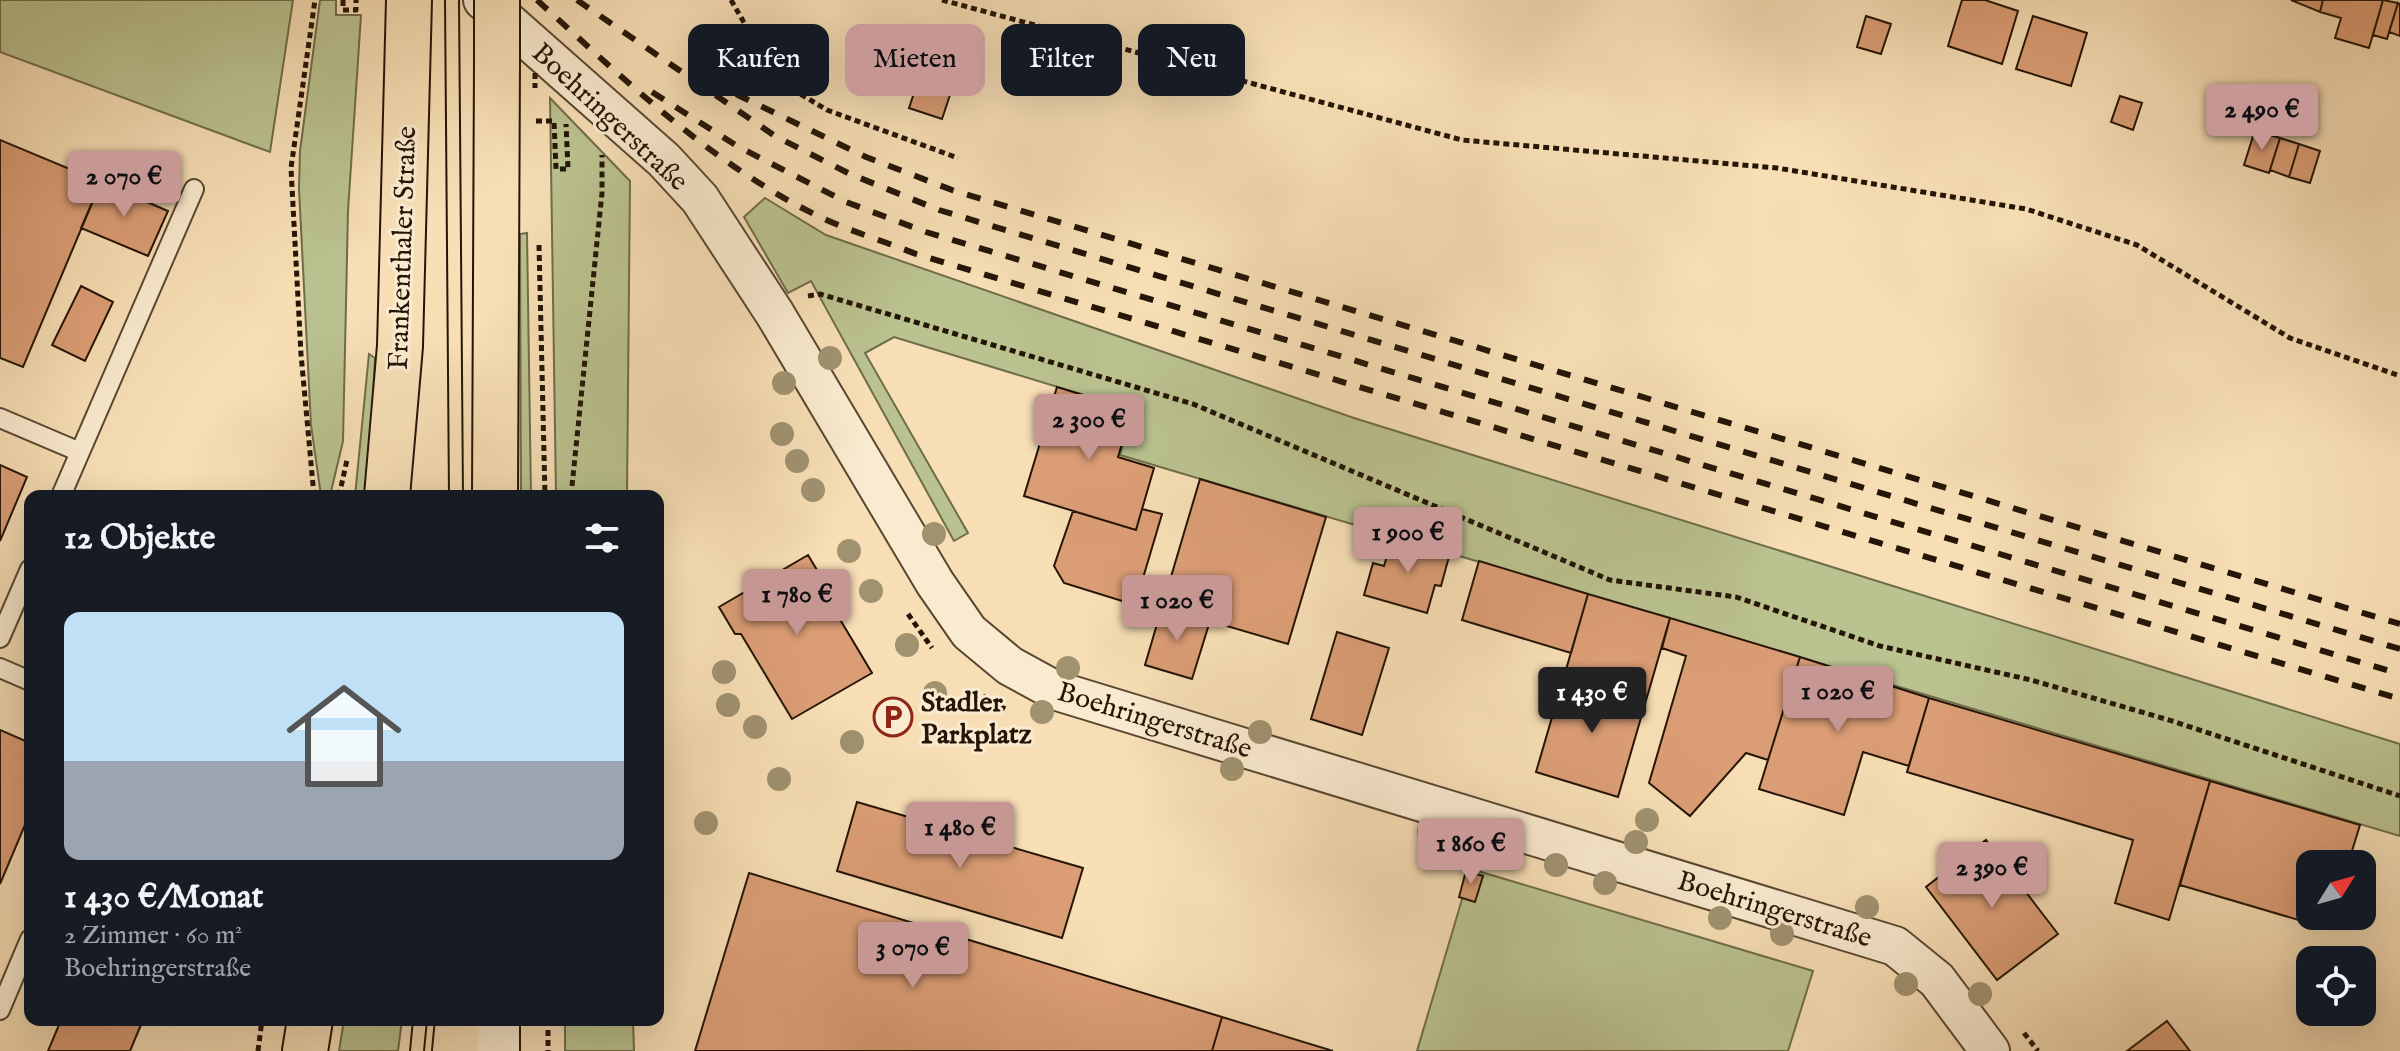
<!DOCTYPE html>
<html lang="de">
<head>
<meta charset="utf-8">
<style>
	body { margin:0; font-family:"IM FELL English",serif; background:#242831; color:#f1f3f6; height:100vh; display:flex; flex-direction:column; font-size:30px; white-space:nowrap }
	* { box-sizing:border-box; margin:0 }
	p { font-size:26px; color:#9ea1a6 }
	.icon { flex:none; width:44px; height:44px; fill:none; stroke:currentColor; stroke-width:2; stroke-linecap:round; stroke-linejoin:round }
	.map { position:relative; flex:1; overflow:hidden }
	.drawer { position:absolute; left:24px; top:490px; width:640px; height:536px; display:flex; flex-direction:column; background:#171b24; border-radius:16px; box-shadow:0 8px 32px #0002 }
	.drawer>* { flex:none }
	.banner { position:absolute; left:688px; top:24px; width:760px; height:72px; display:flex; gap:16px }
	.needle { width:52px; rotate:53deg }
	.tools { position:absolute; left:2296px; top:850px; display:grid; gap:16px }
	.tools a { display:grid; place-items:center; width:80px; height:80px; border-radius:16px; background:#171b24; box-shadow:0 8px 32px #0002; font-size:40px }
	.price { position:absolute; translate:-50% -68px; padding:0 18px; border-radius:8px; background:#c59692; color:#111; font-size:26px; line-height:52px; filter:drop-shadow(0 2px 4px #0008) }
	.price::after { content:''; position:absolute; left:50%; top:48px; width:24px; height:18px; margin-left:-12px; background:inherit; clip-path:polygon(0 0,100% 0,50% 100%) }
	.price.selected { background:#222; color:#fff }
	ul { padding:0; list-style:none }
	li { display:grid; align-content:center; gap:16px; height:424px; padding:0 40px }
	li+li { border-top:2px solid #363941 }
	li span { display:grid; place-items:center; height:248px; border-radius:16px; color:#555 }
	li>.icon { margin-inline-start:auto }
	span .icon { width:144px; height:144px; fill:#fffc; stroke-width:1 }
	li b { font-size:34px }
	h2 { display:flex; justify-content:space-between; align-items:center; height:96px; padding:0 40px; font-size:34px }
	.chip { padding:0 28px; border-radius:16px; background:#171b24; box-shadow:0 8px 32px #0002; font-size:28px; line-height:72px }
	.chip.selected { background:#c59692; color:#111 }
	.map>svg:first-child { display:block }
</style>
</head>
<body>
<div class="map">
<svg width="2400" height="1051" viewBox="0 0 2400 1051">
	<rect width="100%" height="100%" fill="#f7deb5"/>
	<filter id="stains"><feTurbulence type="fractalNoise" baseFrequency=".0025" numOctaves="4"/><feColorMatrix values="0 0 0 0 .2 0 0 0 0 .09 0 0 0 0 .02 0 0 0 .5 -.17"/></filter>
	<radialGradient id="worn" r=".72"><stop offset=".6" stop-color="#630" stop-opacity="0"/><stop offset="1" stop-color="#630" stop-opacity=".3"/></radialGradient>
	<path fill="#bac28f" stroke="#6f6c4a" stroke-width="2" d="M0,0H293L270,152L0,52Z
		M320,0H336V15H361L348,211L343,441L330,496H321L311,425L299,189L300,151Z
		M550,98L630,181L627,496H556Z
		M765,198L826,235L1354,418L2400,744V836L1120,455L1133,410L894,337L865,353L968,533L954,541L811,281L788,293L744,217Z
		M527,233L531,496H521L520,234Z
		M369,354L375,358L368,485L366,496H355Z
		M1471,869L1813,971L1788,1051H1417Z
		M344,1020H402L398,1051H339Z
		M565,1020H633L634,1051H565Z"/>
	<path fill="#db9d75" stroke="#241506" stroke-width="2" d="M1962,0H1985L2018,11L2002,64L1948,46Z
		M2291,0H2323L2320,12Z
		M2323,0H2383L2369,48L2335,38L2341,18L2320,12Z
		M2383,0L2398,3L2387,39L2373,35Z
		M2398,3L2400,4V36L2389,32Z
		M1866,16L1891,24L1881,54L1857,47Z
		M2033,16L2087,33L2071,86L2016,69Z
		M926,57L959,68L942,119L909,108Z
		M2120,96L2142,103L2133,130L2111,122Z
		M2255,130L2280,138L2269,173L2244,165Z
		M2280,138L2299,144L2289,177L2270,170Z
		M0,140L101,182L23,367L0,358Z
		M2299,144L2320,151L2310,183L2289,177Z
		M101,182L168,211L148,256L81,228Z
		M81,286L113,302L85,361L52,345Z
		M1057,387L1132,410L1118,457L1154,468L1136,530L1024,496Z
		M0,465L27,477L0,541Z
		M1200,479L1326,517L1288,644L1162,607Z
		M1142,509L1162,514L1135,605L1064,583L1054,566L1073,511L1136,530Z
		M1393,536L1450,553L1441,586L1435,585L1427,613L1364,595L1373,563L1384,566Z
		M808,555L826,585L823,591L872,673L792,719L741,634H735L719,607Z
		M1479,561L1588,594L1571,653L1462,620Z
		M1588,594L1670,618L1647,697L1565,673Z
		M1162,607L1210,621L1192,679L1145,665Z
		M1670,618L1800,657L1768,760L1746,753L1690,816L1649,783L1686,656L1662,648Z
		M1337,632L1389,648L1362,735L1311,719Z
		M1800,657L1929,698L1909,766L1863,752L1844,815L1759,789Z
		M1565,673L1647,697L1618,797L1536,772Z
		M1929,698L2210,781L2169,920L2115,903L2133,840L1907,772Z
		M0,730L30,743V813L0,884Z
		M2210,781L2360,825L2348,864H2310V916H2333L2329,929L2180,885Z
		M857,802L1083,868L1062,938L837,871Z
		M1986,840L2058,934L1997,980L1926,887Z
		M1466,871L1483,876L1475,902L1459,897Z
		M749,873L1222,1017L1212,1051H695Z
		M1222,1017L1333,1051H1212Z
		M61,1020H143L130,1051H48Z
		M2167,1021L2190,1051H2127Z"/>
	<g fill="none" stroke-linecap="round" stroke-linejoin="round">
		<g stroke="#594732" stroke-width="22">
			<path id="lane" d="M0,418L80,452
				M61,496L194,189
				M0,638L30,569
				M0,668L30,681
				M0,1010L30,939"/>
		</g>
		<g stroke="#594732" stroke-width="42">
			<path id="street" d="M483,0L664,160L700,199L775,314L935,583L969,632L1010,666L1054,690L1895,946L1937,980L1990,1051"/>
		</g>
		<g stroke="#241506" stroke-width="48">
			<path id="secondary" d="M497,1020V1051"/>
		</g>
		<g stroke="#241506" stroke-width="48">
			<path id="primary" d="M387,496L400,346L409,0
				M495,496L497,61
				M305,1051L310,1020
				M455,1051L458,1020"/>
		</g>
		<path stroke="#241506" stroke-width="5" stroke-dasharray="6 4" stroke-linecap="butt" d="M343,0V10H356V0
			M731,0L777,80L827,110L958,158
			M942,0L1462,140L1777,168L2026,209L2137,245L2290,338L2400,376
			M536,121H554L556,169H568L566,124
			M539,245L545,496
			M808,296L820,294L1193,404L1610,580L1736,597L1880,646L2031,680L2169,720L2400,796
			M314,496L301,354L291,168L315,0
			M339,496L347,460
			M571,496L602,193V155
			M908,614L932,648
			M983,696L1005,709
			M548,1020V1051
			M2024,1033L2038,1051
			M258,1051L262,1020"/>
		<use href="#lane" stroke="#faeacf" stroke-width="18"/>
		<use href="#street" stroke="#faeacf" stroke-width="38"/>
		<use href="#secondary" stroke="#faeacf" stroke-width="44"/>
		<use href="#primary" stroke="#f7deb5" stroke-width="44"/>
		<path stroke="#241506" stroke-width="2" d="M445,0L449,496
			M459,0L463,496
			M410,1051L413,1020
			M424,1051L427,1020"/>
		<path stroke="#241506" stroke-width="6" stroke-dasharray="14 14" stroke-linecap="butt" d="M537,0C625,80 710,163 818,216C849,231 884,241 916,254L2400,699
			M577,0L775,136L850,174L939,210L2400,649
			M711,82L866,157L952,190L2400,624
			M652,92L737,146L846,202L926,232L2400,674"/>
		<g stroke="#241506" stroke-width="48" stroke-linecap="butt">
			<path id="primary-bridge" d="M497,61V0"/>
		</g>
		<path stroke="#241506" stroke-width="5" stroke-dasharray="6 4" stroke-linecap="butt" d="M535,73V88"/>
		<use href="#primary-bridge" stroke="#f7deb5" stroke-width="44"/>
	</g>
	<g fill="#a0916f">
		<circle cx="830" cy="358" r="12"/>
		<circle cx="784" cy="383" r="12"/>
		<circle cx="782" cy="434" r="12"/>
		<circle cx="797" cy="461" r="12"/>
		<circle cx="813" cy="490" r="12"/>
		<circle cx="934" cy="534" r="12"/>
		<circle cx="849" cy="551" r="12"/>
		<circle cx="871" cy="591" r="12"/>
		<circle cx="907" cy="645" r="12"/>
		<circle cx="1068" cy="668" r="12"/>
		<circle cx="724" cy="672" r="12"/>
		<circle cx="935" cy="693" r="12"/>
		<circle cx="728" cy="705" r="12"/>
		<circle cx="1042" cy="712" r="12"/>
		<circle cx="755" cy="727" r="12"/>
		<circle cx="1260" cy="732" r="12"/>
		<circle cx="852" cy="742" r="12"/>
		<circle cx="1232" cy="769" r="12"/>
		<circle cx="779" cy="779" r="12"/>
		<circle cx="1647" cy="820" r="12"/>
		<circle cx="706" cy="823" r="12"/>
		<circle cx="1429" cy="831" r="12"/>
		<circle cx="1636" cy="842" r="12"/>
		<circle cx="1556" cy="865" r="12"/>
		<circle cx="1605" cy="883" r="12"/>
		<circle cx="1867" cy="907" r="12"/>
		<circle cx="1720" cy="918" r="12"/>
		<circle cx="1782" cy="934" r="12"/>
		<circle cx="1906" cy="984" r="12"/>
		<circle cx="1980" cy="994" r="12"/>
	</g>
	<defs>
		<g id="parking-ring" transform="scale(2)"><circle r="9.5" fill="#faeacf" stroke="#8f2418" stroke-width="1.5"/><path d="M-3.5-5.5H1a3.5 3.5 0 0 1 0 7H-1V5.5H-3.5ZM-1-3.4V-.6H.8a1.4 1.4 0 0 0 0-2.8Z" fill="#8f2418"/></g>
	</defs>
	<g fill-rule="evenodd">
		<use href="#parking-ring" x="893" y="717"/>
	</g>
	<g text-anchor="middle" stroke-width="6" stroke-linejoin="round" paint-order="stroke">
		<g font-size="28" fill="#241506" stroke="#faeacf">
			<text transform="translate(611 116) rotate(43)" y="10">Boehringerstraße</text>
			<text transform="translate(401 248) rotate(-88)" y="10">Frankenthaler Straße</text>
			<text transform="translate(1155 719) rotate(17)" y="10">Boehringerstraße</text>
			<text transform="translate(1775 908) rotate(17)" y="10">Boehringerstraße</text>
		</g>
		<g font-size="28" font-weight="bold" fill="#241506" stroke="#faeacf" text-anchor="start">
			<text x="921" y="711">Stadler<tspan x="921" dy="32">Parkplatz</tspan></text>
		</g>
	</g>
	<rect width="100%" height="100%" filter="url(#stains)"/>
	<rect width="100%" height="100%" fill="url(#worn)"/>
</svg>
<div class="tools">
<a><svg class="needle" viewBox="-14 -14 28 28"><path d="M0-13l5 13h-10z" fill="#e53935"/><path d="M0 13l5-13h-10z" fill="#9ea1a6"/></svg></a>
<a><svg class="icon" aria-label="locate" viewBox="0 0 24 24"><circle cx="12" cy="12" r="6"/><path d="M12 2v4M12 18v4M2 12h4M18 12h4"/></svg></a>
</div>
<b class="price" style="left:2262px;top:152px">2 490 €</b>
<b class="price" style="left:124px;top:219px">2 070 €</b>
<b class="price" style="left:1089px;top:462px">2 300 €</b>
<b class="price" style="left:1408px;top:575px">1 900 €</b>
<b class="price" style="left:797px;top:637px">1 780 €</b>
<b class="price" style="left:1177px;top:643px">1 020 €</b>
<b class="price" style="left:1838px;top:734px">1 020 €</b>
<b class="price selected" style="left:1592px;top:735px">1 430 €</b>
<b class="price" style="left:960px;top:870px">1 480 €</b>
<b class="price" style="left:1471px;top:886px">1 860 €</b>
<b class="price" style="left:1992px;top:910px">2 390 €</b>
<b class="price" style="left:913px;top:990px">3 070 €</b>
<div class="banner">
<a class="chip">Kaufen</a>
<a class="chip selected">Mieten</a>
<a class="chip">Filter</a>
<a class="chip">Neu</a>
</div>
<section class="drawer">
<h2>12 Objekte<svg class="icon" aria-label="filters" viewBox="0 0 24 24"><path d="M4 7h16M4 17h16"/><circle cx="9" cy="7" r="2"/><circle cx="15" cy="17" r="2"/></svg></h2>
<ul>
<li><span style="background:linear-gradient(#bfe0f5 60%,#9aa5b1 0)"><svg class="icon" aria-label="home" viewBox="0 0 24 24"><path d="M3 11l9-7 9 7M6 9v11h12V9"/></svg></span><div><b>1 430 €/Monat</b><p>2 Zimmer · 60 m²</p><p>Boehringerstraße</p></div></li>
</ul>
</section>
</div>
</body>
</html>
